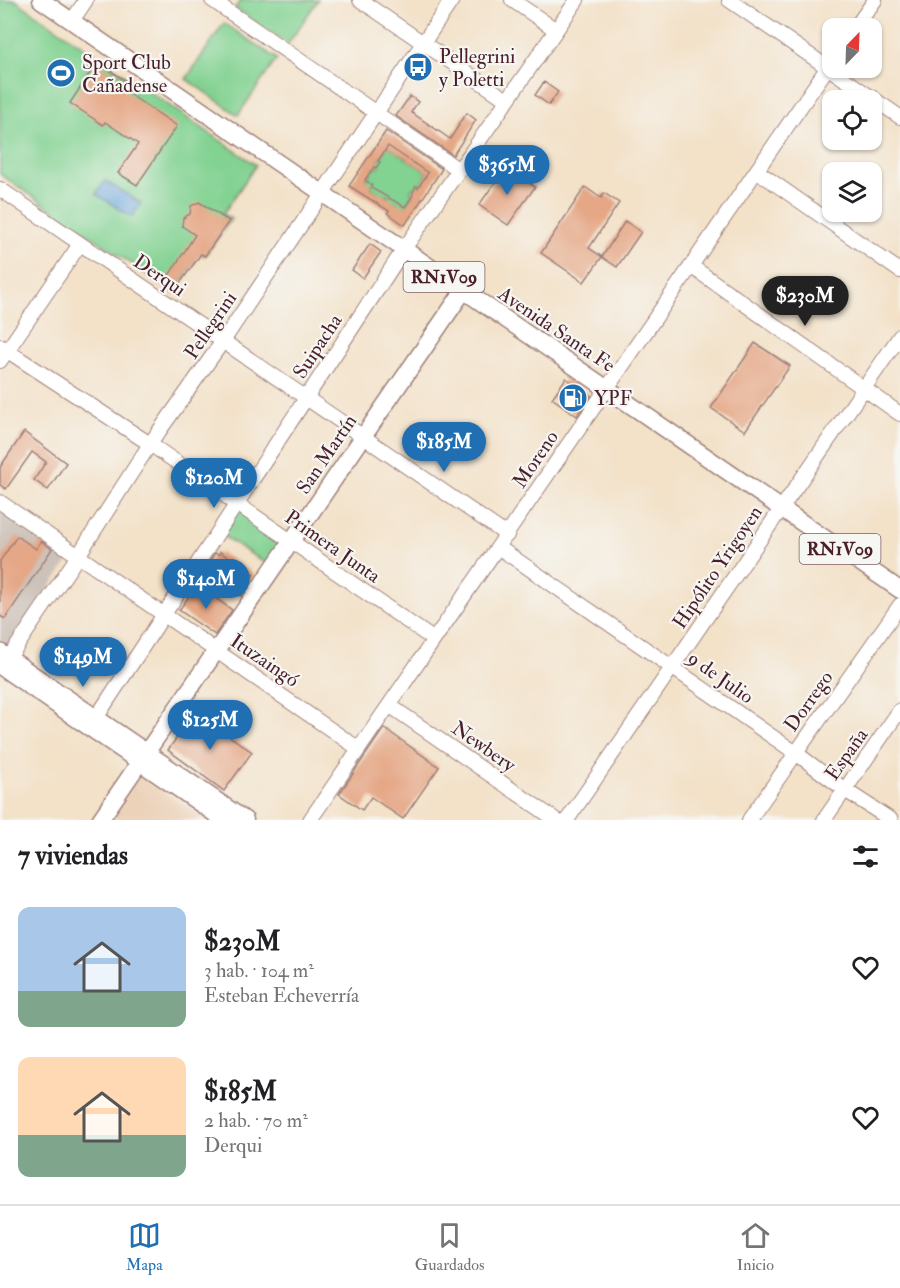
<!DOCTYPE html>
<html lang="es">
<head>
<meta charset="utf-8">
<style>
	body { margin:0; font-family:"IM FELL Double Pica",serif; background:#f2f2f2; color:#202124; height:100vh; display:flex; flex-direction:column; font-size:22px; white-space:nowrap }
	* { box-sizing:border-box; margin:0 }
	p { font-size:20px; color:#757577 }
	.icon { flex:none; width:33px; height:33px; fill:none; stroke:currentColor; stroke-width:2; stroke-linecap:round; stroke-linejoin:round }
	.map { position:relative; height:820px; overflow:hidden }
	.drawer { display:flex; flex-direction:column; background:#fff; flex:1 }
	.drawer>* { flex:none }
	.needle { width:39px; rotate:23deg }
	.buttons { position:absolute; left:822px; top:18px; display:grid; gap:12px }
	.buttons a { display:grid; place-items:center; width:60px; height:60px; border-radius:12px; background:#fff; box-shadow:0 2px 4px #0004; font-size:30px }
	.price { position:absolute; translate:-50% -51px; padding:0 14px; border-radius:21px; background:#1f6fb2; color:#fff; font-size:20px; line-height:39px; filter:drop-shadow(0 2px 3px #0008) }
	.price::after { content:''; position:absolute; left:50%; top:36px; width:18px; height:14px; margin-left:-9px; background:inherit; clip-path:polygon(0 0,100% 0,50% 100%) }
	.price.current { background:#222; color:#fff }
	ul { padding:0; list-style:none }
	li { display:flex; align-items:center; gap:18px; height:150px; padding:0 18px }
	li span { display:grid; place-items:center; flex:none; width:168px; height:120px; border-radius:12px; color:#555 }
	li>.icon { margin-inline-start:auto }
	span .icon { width:72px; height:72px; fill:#fffc; stroke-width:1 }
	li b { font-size:26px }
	h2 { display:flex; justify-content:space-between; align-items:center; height:72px; padding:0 18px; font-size:26px }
	.tab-bar { display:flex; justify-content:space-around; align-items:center; height:84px; border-top:2px solid #e0e0e0; background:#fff; font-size:16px; color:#757577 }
	.tab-bar a { display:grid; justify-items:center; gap:3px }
	.tab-bar .current { color:#1f6fb2 }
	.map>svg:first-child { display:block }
</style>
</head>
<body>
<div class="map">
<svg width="900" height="820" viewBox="0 0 900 820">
	<rect width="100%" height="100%" fill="#f6f6f2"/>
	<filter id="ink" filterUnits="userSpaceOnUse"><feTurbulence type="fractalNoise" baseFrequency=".0167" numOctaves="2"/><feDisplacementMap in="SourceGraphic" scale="12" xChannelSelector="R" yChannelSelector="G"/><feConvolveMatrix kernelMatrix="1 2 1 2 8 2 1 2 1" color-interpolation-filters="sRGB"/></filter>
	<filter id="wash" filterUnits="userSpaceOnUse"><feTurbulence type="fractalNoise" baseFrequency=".008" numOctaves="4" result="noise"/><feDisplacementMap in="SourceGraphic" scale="24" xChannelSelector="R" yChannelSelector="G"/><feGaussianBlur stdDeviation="1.35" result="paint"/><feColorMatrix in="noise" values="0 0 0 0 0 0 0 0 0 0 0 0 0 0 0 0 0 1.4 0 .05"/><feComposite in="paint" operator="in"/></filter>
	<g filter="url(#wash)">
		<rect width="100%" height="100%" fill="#f3e1c8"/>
		<path fill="#ecd2b9" d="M138,776L201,817L199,820H110Z"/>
		<path fill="#cdc2b9" d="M0,507L71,557L0,658Z"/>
		<path fill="#82d292" stroke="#66785e" stroke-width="1.5" d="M0,0H15L256,165L223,214L231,219L205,256L200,254L174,293L0,174Z
			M241,0H318L288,44L235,8Z
			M224,23L277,59L238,115L186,79Z
			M388,146L428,173L418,188H413L411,191L413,195L404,209L399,206L398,203L387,199L389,196L387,195L385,197L371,188L372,185L364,183L374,167L378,168L380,165L378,161Z
			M236,503L292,541L273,568L217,532Z"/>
		<path fill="#69a5da" stroke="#5a6282" stroke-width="1.5" d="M105,181L141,203L132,217L96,194Z"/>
		<g id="blocks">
			<path fill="#e5a786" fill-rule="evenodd" d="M97,62L131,84L126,92L177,126L137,185L118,173L138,144L105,122L103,125L70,103Z
				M544,82L558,92L549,105L535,95Z
				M410,96L418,102L411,112L450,139L459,125L458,124L467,113L476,120L453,155L396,116Z
				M386,131L442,169L405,225L387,213L389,211L349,186ZM388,146L428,173L418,188L416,186L413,192V195L405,207L371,188L372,185L365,180L374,167L376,168L380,162L378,161Z
				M506,167L535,187L508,225L479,205Z
				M585,187L601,198L604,193L619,203L589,248L602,257L584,282L541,253Z
				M199,202L229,221L205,256L201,254L175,290L164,283L195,235L182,226L183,218L190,214L191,206Z
				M625,221L641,232L617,267L602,257Z
				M370,244L381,252L363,278L352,270Z
				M755,343L790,366L745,431L711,408Z
				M566,378L591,396L577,416L552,398Z
				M24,432L66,463L48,490L34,480L46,462L32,452L6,489L0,485V467Z
				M17,536L36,549L41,541L52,549L5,619L0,616V561Z
				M220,552L254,574L241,596L203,571L215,553L219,555Z
				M197,585L232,610L215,635L179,610Z
				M195,712L252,752L224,791L168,750Z
				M384,728L439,767L403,819L371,797L362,810L339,794Z"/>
		</g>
	</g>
	<g filter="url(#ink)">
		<use href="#blocks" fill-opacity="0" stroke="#9e807a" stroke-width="1.5"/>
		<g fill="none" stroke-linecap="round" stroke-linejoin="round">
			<g stroke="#9e807a" stroke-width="16">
				<path id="minor" d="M212,0L459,170
					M360,0L507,100
					M512,0L556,30
					M729,0L900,117
					M72,21L86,0
					M855,28L875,0
					M757,171L900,271
					M0,189L507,535
					M691,266L900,414
					M0,346L150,444L433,639
					M0,361L80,244
					M0,502L359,749
					M498,547L796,753L845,790L891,820
					M4,665L78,556L150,444L223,341L452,0
					M389,705L556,820
					M96,718L404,249L577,0
					M310,820L832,61
					M567,820L900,336
					M749,820L900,605
					M824,820L900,710"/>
			</g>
			<g stroke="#9e807a" stroke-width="19">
				<path id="major" d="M41,0L900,590
					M0,652L245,820
					M0,666L224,820
					M100,820L464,290"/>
			</g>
			<use href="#minor" stroke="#fff" stroke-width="14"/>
			<use href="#major" stroke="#fff" stroke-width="16"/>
		</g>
	</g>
	<defs>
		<g id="bus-disc" transform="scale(1.5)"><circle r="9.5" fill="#1f6fb2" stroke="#f6f6f2"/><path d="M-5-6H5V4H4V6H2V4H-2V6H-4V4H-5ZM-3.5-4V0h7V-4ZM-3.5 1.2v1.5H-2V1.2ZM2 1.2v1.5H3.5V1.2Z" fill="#fff"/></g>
		<g id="stadium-disc" transform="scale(1.5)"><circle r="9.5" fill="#1f6fb2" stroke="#f6f6f2"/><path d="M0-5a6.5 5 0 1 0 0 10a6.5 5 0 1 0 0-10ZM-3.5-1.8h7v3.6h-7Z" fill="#fff"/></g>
		<g id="fuel-disc" transform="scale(1.5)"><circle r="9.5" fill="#1f6fb2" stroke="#f6f6f2"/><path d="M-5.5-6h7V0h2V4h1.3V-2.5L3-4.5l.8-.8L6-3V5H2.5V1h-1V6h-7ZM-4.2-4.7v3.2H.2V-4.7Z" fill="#fff"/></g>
	</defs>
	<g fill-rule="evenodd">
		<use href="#bus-disc" x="418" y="67"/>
		<use href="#stadium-disc" x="61" y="73"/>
		<use href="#fuel-disc" x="573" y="398"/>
	</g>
	<g text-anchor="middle" stroke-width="4.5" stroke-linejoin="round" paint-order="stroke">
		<g fill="#f6f6f2" stroke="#7e6067" stroke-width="1.5">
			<rect x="403.5" y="262" width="81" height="30" rx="4.5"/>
			<rect x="799.5" y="534" width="81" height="30" rx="4.5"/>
		</g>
		<g font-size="18" font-weight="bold" fill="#4a1f2b">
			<text x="444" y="283">RN1V09</text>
			<text x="840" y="555">RN1V09</text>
		</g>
		<g font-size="20" fill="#4a1f2b" stroke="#f6f6f2" text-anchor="start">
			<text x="439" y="63">Pellegrini<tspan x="439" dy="23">y Poletti</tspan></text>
			<text x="82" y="69">Sport Club<tspan x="82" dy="23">Cañadense</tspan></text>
			<text x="594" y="405">YPF</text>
		</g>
		<g font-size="20" fill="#4a1f2b" stroke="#f6f6f2">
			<text transform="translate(160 275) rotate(34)" y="7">Derqui</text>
			<text transform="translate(210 325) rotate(-56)" y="7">Pellegrini</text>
			<text transform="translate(557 329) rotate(34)" y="7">Avenida Santa Fe</text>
			<text transform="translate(317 346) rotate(-57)" y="7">Suipacha</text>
			<text transform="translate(326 454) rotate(-56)" y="7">San Martín</text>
			<text transform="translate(535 459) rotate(-56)" y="7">Moreno</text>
			<text transform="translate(333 546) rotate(35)" y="7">Primera Junta</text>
			<text transform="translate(717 567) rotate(-56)" y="7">Hipólito Yrigoyen</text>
			<text transform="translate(265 660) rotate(34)" y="7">Ituzaingó</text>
			<text transform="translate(721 677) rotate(35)" y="7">9 de Julio</text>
			<text transform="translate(808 701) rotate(-55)" y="7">Dorrego</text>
			<text transform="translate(484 746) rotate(35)" y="7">Newbery</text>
			<text transform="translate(846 754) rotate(-55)" y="7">España</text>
		</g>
	</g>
</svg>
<div class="buttons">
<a><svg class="needle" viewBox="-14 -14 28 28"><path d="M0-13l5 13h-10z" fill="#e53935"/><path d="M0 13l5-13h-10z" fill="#757577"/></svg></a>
<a><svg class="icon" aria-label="locate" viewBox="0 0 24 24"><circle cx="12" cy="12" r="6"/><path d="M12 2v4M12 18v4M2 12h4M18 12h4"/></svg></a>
<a><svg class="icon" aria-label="layers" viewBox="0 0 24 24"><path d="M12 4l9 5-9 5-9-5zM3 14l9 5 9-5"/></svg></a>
</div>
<b class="price" style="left:507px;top:196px">$365M</b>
<b class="price current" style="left:805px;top:327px">$230M</b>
<b class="price" style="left:444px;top:473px">$185M</b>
<b class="price" style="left:214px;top:509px">$120M</b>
<b class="price" style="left:206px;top:610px">$140M</b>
<b class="price" style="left:83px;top:688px">$149M</b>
<b class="price" style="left:210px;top:751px">$125M</b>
</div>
<section class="drawer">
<h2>7 viviendas<svg class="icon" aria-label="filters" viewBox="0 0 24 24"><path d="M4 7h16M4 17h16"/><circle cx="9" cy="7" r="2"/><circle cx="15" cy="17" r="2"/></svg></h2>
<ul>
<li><span style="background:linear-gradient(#a9c7e8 70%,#7fa58c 0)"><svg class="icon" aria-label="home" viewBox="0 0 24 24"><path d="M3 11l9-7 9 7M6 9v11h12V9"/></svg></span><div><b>$230M</b><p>3 hab. · 104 m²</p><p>Esteban Echeverría</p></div><svg class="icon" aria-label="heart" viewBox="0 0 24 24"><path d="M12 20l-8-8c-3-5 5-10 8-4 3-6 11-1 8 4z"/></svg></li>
<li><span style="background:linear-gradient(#ffd9b3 65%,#7fa58c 0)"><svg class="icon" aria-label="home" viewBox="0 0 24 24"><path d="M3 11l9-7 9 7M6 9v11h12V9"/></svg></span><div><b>$185M</b><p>2 hab. · 70 m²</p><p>Derqui</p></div><svg class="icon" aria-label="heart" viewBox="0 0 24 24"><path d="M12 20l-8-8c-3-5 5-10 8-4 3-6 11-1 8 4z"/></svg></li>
</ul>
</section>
<nav class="tab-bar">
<a class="current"><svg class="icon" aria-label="map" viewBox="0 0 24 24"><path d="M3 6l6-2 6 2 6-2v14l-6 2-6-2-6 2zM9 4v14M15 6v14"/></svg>Mapa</a>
<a><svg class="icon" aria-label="saved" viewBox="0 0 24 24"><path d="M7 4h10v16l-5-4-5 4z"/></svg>Guardados</a>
<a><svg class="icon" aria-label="home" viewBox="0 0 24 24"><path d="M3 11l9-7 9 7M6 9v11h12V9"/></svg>Inicio</a>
</nav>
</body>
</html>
